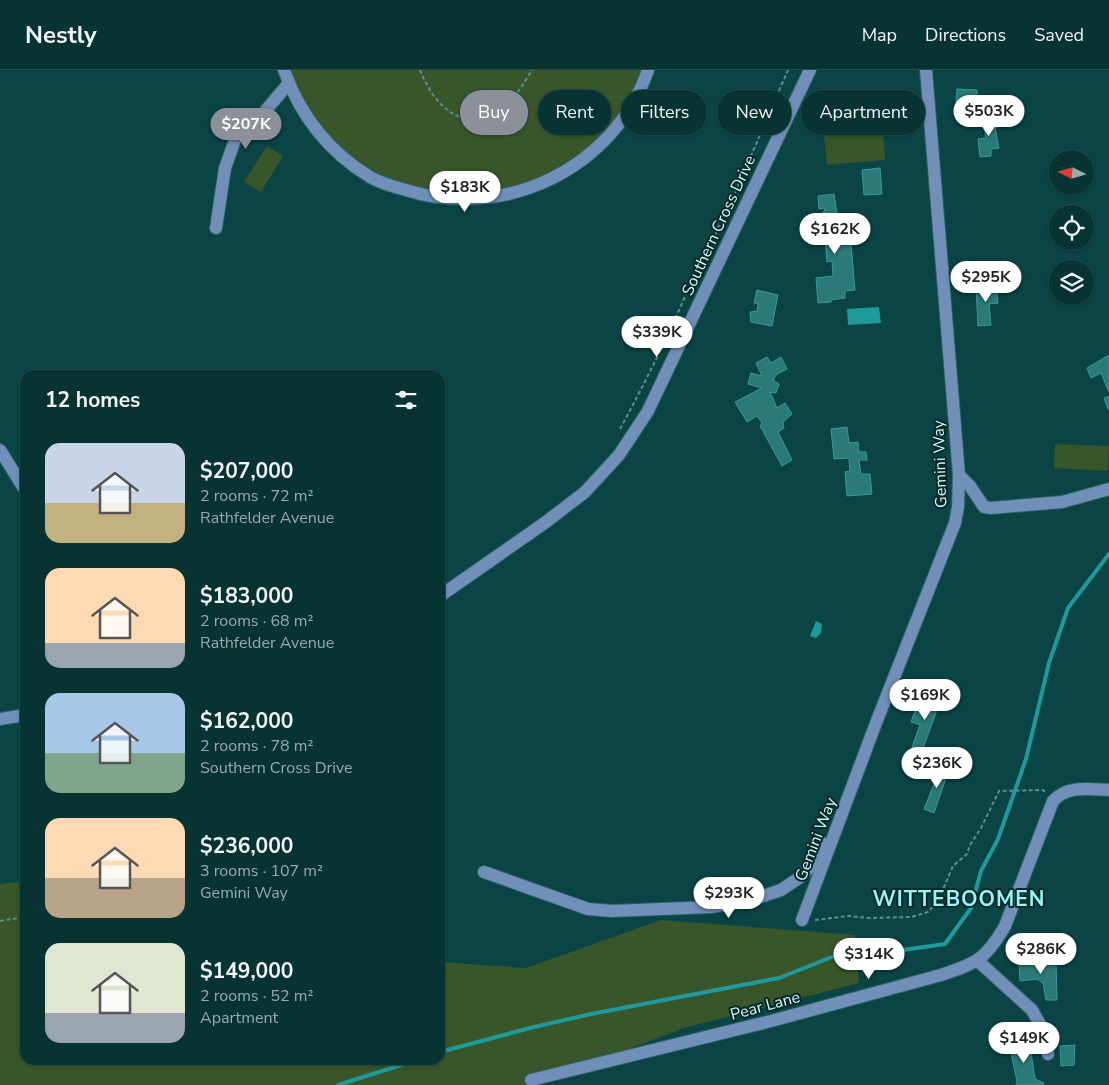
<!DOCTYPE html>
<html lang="en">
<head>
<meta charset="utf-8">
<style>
	body { margin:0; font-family:"Nunito Sans",sans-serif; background:#113b3b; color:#f1f3f6; height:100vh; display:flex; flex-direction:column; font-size:19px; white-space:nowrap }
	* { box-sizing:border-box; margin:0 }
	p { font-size:16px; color:#98aaac }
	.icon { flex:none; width:28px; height:28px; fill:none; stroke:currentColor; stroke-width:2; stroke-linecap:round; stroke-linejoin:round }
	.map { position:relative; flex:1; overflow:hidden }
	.details { position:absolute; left:20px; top:300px; width:425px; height:695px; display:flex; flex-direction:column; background:#083333; border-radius:15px; box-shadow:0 1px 4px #0004,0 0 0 1px #294e4e }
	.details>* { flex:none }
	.banner { position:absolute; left:460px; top:20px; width:475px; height:45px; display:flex; gap:10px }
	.needle { width:32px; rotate:275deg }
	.controls { position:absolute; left:1049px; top:80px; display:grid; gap:10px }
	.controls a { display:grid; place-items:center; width:45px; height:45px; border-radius:50%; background:#083333; box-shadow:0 1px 4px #0004,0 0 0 1px #294e4e; font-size:25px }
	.price { position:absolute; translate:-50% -42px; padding:0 11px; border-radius:18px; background:#fff; color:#222; font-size:16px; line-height:32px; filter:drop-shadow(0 1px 2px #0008) }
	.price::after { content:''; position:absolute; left:50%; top:30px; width:15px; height:11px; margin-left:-8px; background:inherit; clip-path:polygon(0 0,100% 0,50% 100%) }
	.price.current { background:#8c9099; color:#fff }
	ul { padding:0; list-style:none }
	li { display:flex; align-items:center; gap:15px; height:125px; padding:0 25px }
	li span { display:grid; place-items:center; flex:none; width:140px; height:100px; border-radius:15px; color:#555 }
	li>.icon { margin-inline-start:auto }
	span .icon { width:60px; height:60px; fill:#fffc; stroke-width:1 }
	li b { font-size:21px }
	h2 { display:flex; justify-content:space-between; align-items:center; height:60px; padding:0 25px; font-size:21px }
	.chip { padding:0 18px; border-radius:22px; background:#083333; box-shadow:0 1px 4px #0004,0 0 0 1px #294e4e; font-size:18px; line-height:45px }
	.chip.current { background:#8c9099; color:#fff }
	header { display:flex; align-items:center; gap:30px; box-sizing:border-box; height:70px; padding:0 25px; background:#083333; border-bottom:1px solid #294e4e }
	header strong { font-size:24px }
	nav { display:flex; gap:28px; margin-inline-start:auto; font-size:18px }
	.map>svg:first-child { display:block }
</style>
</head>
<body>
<header>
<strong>Nestly</strong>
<nav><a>Map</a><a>Directions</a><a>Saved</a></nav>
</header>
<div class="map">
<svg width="1109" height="1015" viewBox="0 0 1109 1015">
	<rect width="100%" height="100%" fill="#0a4444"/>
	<path fill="#385629" d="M284,0H648L644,12L589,86L496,128L395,117L334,79Z
		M883,61L885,90L827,95L824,65Z
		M267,76L283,86L261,122L244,112Z
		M1055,374L1109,376L1108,401L1054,398Z
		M25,811V990H440V892L526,898L661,850L855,865L859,913L684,958L535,1015H0V814Z"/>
	<path fill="#1f9a9c" d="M879,237L881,253L848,255L847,239Z
		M816,551L822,554L821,563L816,568L810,566Z"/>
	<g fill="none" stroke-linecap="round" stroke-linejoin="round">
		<path stroke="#1f9a9c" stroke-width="4" d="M440,982L530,958L591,944L779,908L837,885L882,883L945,874L971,838L981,801L998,769L1026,689L1049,593L1068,538L1109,484
			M338,1015L417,990"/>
	</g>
	<path fill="#2c7979" stroke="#349c9d" d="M957,19L977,20V26H981L980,55H974L973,33L956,32Z
		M999,47L1000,56L995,58L999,78L991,79V86L980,87L978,69L986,68L982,49Z
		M880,98L882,124L864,125L862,100Z
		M834,124L839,157H847L848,170L843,171V174H851L855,220L845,221V228L831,230V232L818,233L816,208L833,206L832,191L827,192L823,142H825L824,138L819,139L818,126Z
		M996,213L998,233L989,234L991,255L978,256L976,216Z
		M757,220L778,225L772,256L751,252L750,242L757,241L758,234L754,233Z
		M1109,285V322L1101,303L1091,308L1087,298Z
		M767,287L771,293L781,287L787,299L777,304L773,310L779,314L776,323L770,322L777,338L785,333L792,344L783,352L784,358L778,362L792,390L782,396L760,356L762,353L757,346L747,352L735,332L762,318L748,314L751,303L762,306L756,293Z
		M1109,326V339H1108L1104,328Z
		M847,357L849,373L858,372L859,382H866L867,390H859L861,404H870L872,424L847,426L845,402L850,401L849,388L834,389L831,359Z
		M931,625L941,629L922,681L912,677L920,655L911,652L918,633L927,636Z
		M941,695L952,699L949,706L947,705L934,743L924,739L934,714L936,715L940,703L938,702Z
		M1046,885V893L1056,892L1057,930H1046L1043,913L1037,909L1020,911L1019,892L1035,891L1036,887Z
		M1029,970L1035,1009L1044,1013L1043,1015H1016L1017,1011L1009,974Z
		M1075,975L1074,995L1061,996L1060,976Z"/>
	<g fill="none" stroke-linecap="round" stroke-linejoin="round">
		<g stroke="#2a6262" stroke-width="14">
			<path id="minor" d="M284,0C300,45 329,82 370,107C381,113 394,117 406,120C504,151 614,99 648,0
				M216,158L225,98L240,56L255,53L289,13
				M0,380L25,420
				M959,405L970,416L984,437L991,438L1062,432L1109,419
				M440,526L546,452L585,422L619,385L648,341L810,0
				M0,649L25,645
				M484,802L588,839L612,841L711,837L751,830L781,820L799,808L809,798L814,791L822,773
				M802,850L876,653L955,453L958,437L959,405L926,0
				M978,891L1032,940L1042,958L1048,984
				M531,1010L771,951L941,905C977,893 986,889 1005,856L1053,731C1067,715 1089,719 1109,720"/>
		</g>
		<path stroke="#5a8f8f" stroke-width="2" stroke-dasharray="4 2.5" stroke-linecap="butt" d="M420,0C430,25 449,53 480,49C486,48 507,33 512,28C520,21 526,9 532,0
			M729,141L731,132L788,0
			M715,171L717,158L724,151
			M620,359C652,300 681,240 705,178L712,177
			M815,850L848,846L868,848L911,847L928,842L938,831L953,796L967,784L970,775L981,758L999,721L1043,720L1045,722
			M0,851L25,847"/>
		<use href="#minor" stroke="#708fb9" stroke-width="12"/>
	</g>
	<g text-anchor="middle" stroke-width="4" stroke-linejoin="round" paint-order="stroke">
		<g font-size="16" fill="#d0fefd" stroke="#072828">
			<text transform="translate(718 155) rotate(-65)" y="6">Southern Cross Drive</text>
			<text transform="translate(939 394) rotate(-92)" y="6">Gemini Way</text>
			<text transform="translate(815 769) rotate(-69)" y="6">Gemini Way</text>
			<text transform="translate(765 935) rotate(-15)" y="6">Pear Lane</text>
		</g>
		<g font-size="21" font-weight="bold" letter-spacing="1" fill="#94f6f6" stroke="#072828">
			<text x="959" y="836">WITTEBOOMEN</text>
		</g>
	</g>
</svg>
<div class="controls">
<a><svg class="needle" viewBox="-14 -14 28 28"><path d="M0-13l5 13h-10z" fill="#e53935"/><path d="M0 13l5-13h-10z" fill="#98aaac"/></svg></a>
<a><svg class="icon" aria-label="locate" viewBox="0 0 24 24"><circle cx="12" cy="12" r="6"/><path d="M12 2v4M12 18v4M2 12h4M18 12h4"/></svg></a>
<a><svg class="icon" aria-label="layers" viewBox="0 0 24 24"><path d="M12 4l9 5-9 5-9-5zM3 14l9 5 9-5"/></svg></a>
</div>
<b class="price" style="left:989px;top:67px">$503K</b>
<b class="price current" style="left:246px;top:80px">$207K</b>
<b class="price" style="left:465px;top:143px">$183K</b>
<b class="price" style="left:835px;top:185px">$162K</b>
<b class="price" style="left:986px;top:233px">$295K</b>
<b class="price" style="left:657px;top:288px">$339K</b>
<b class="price" style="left:925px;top:651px">$169K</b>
<b class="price" style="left:937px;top:719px">$236K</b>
<b class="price" style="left:729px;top:849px">$293K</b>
<b class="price" style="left:1041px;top:905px">$286K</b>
<b class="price" style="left:869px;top:910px">$314K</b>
<b class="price" style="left:1024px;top:994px">$149K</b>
<div class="banner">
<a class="chip current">Buy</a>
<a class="chip">Rent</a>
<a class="chip">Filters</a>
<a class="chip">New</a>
<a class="chip">Apartment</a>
</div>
<section class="details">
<h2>12 homes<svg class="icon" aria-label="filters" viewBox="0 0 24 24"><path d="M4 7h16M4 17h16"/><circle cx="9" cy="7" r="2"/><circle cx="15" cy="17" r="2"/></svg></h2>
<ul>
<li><span style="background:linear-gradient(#c9d6e8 60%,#c2b280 0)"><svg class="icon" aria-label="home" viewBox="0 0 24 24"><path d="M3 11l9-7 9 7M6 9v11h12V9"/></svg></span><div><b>$207,000</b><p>2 rooms · 72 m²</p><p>Rathfelder Avenue</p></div></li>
<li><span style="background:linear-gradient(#ffd9b3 75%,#9aa5b1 0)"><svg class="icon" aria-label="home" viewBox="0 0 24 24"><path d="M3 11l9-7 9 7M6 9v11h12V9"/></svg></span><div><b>$183,000</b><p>2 rooms · 68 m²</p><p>Rathfelder Avenue</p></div></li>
<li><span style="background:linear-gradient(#a9c7e8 60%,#7fa58c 0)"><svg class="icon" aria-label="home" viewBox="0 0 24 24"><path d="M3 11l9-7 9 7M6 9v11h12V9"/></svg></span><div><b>$162,000</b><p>2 rooms · 78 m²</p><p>Southern Cross Drive</p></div></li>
<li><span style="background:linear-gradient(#ffd9b3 60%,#b9a48a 0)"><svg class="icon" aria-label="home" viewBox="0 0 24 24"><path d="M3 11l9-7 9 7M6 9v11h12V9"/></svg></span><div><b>$236,000</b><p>3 rooms · 107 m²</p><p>Gemini Way</p></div></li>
<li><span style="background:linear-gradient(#dfe7d0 70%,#9aa5b1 0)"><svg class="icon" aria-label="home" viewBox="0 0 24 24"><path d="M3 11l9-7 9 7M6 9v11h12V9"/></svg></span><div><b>$149,000</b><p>2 rooms · 52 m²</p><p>Apartment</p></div></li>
</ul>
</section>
</div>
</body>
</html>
